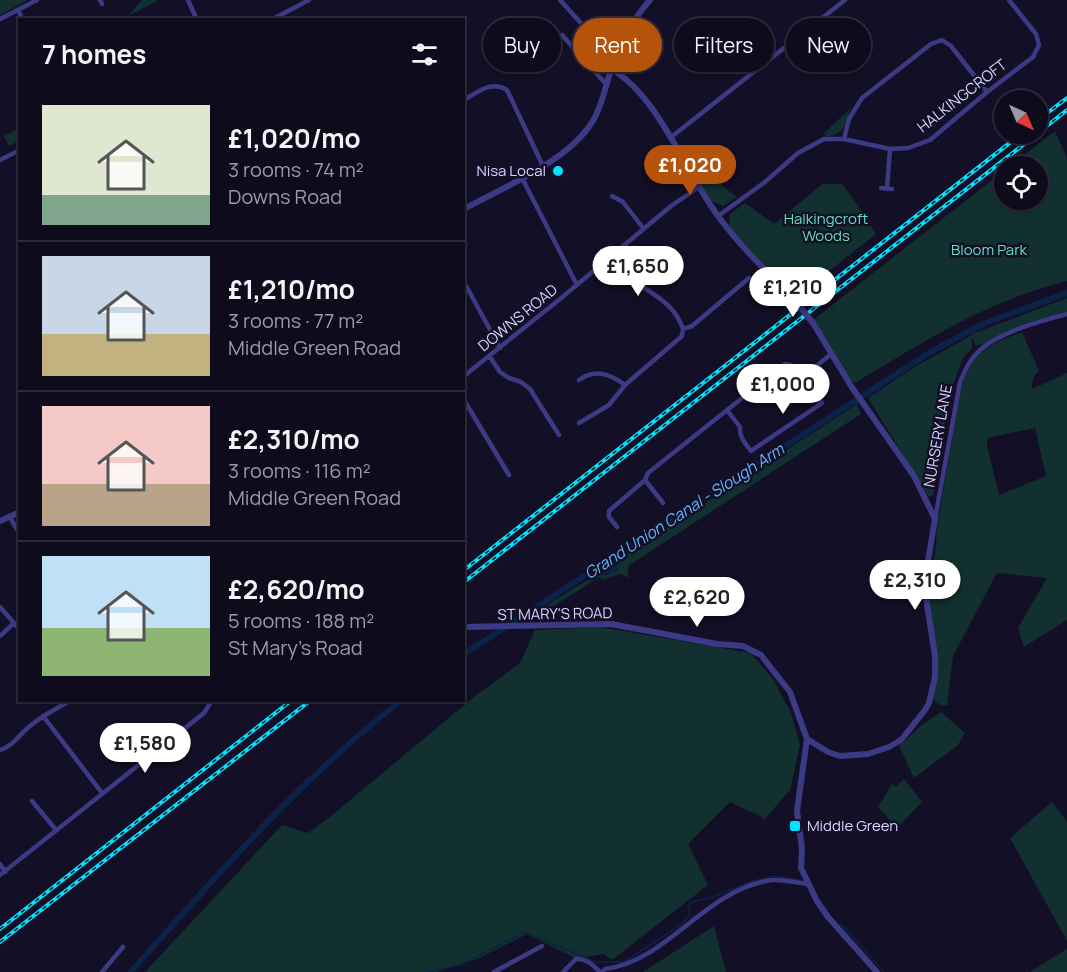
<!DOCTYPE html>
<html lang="en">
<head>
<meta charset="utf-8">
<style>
	body { margin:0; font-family:Manrope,sans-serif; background:#1c1929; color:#f1f3f6; height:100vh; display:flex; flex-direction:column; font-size:22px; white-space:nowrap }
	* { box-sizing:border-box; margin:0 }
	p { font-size:20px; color:#9b9ba3 }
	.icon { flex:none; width:33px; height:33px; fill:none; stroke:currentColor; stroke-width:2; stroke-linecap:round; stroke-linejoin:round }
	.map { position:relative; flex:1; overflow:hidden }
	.sheet { position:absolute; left:18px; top:18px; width:447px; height:684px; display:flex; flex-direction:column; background:#0e0b1c; border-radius:0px; box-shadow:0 2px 4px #0004,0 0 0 2px #2e2b3b }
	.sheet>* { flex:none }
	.banner { position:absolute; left:483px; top:18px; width:494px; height:54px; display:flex; gap:12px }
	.needle { width:39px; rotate:136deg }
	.fabs { position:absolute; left:994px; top:90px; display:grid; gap:12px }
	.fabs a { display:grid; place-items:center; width:54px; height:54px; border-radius:50%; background:#0e0b1c; box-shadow:0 2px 4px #0004,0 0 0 2px #2e2b3b; font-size:30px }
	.price { position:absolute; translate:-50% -51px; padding:0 14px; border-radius:21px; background:#fff; color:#222; font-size:20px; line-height:39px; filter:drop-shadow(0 2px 3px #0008) }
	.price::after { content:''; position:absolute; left:50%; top:36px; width:18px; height:14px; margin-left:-9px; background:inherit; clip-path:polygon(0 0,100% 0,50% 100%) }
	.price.on { background:#b45309; color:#fff }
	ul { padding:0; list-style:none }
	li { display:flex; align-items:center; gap:18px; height:150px; padding:0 24px }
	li+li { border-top:2px solid #2e2b3b }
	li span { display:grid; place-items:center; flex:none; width:168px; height:120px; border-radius:0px; color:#555 }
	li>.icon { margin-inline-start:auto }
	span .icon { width:72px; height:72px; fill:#fffc; stroke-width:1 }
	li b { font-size:26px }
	h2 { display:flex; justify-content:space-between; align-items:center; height:72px; padding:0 24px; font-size:26px }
	.pill { padding:0 21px; border-radius:27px; background:#0e0b1c; box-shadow:0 2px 4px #0004,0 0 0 2px #2e2b3b; font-size:21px; line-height:54px }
	.pill.on { background:#b45309; color:#fff }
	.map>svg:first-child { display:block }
</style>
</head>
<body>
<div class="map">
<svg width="1067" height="972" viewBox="0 0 1067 972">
	<rect width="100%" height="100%" fill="#130f26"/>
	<path fill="#12302f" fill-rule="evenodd" d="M0,0H28L0,15Z
		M142,0H159L128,16Z
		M851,108C844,125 846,134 826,137L824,133Z
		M19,128V141L9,146L4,136Z
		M1055,131L1067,158V281C989,300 923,342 855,383L851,381L813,320L1005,170V200H1038V166H1010Z
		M708,172L720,184L737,197L723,206L707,199L696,181Z
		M822,184H842L850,194L876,234L796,297L732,233L729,227L730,214L745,203L774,224Z
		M1067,298V313L976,346L972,337V348L963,358L950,393L933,495L929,497L868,398L916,366L972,335V334Z
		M1022,332L1039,371C1033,376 1032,381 1032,389L1067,373V620L1024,647L1018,628L1047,578L997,573L953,656L947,705C941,706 936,704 933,698L938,674L934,637L927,598L928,585L935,553L938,520L960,393C969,354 987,345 1022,332ZM1035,428L1046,476L999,495L987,446V440L991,437Z
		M857,404L861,414L628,566V578L621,574L602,580L600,577L539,615L521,621L597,574L606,575L618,571L615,562Z
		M600,627L751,653L773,679L791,713L800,745L790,790L764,820L762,817L730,802L688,844L708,885L612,960L603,954L577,959L527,934L477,959L437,972H145L282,825L308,833L326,820L474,697L520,663L535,630Z
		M941,712L965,733L958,745L914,778L899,746L922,725Z
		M904,779L922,802L897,828L878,807L892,784L896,787Z
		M1052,802L1067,822V941L1010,838Z
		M714,926L726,972H643Z
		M1067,949V972H1030Z"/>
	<path fill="#0c2248" d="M618,553L615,562L618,571C607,576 594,574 582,577Z"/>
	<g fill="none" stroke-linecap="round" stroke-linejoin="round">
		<path stroke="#0c2248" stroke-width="1.5" d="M840,923L884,972
			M428,972L460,965L525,932L595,962H624L681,925L690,915L689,903L713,897L753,881L773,876L800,880"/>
		<path stroke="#0c2248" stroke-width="6" d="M464,654L932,351L985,323L1067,293
			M131,972C216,876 300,779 402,700"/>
		<path stroke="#3d3a85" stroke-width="4.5" d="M100,0L102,4
			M188,0L197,20
			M560,0L589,32L592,39L588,45
			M18,10L23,20
			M0,19L37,0
			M271,20L309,0
			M562,35L606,84
			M464,100C478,92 491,80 507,90L543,166
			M670,138L845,0
			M844,139L849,119L862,98L931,44L942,40L951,46L987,92
			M0,160L20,150
			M522,178L577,285
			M881,188L892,189
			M887,188L890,149
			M612,196L623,202L643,228
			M718,216L765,182L798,153L824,139H844L890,149L908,148L930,140L987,92L1033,57L1039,45L1036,34L1009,0
			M613,254C620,263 625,273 634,280C654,297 673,301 683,329
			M464,282L500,348
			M490,357L500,372L509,378L521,382L530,389L559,435
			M464,376L560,299L671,206L699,187
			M579,380C595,368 610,374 625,385
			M464,400L509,475
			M727,410L740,427C739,437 745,443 751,451L822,403L802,378
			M579,423L609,405L625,385L682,336L683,329L692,326L749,278
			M645,480L663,503
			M10,517L20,535
			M935,519L960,382C965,370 970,359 980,350C1000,332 1041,321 1067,314
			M617,527L609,517V511L645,480L648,473L785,364L791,365L802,378L831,354
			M0,607L20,630
			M0,636L14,623
			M43,716L102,793
			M0,750C12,747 20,734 30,726C43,715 57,708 72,700
			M32,801L56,830
			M0,864L5,872
			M0,875L204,713L212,700
			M102,972L123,947
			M494,972L542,946
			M563,972L576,959C587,959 592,964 600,972
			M602,972L605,969C667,962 705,889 772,880C783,879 797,883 809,884"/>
		<path stroke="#3d3a85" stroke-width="6" d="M611,69C659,96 685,172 718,216C740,246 766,271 792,297
			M464,209C505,186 575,159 596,115C602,103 605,89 609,76C619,45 629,24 650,0
			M0,521L20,512
			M464,627L611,624L717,644L743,646L761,655L790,692L807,739L797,811L802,849L801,868L817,901L828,917L877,972
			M807,739L828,752L840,756L868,754L889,747L901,740L925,710L929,703L935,677V656L924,585L935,519L914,476L851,386L813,323"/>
		<g stroke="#00e5ff" stroke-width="4">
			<path id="rail" d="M1038,120L1067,98
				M1038,133L1067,110
				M464,570L1021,134
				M464,582L1037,134
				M0,929L292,700
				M0,942L311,700"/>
		</g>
		<use href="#rail" stroke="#130f26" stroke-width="1.5" stroke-dasharray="4.5" stroke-linecap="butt"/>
		<path stroke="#3d3a85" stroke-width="6" d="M792,297L813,323"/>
	</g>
	<g fill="#00e5ff" stroke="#130f26" stroke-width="2">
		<circle cx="558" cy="171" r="6"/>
		<rect x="789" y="820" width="12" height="12" rx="3"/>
	</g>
	<g text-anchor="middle" stroke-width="5" stroke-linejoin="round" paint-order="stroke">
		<g font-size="15" fill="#d9d4ff" stroke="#130f26">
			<text transform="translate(962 96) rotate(-38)" y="5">HALKINGCROFT</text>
			<text transform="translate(518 318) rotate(-39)" y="5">DOWNS ROAD</text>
			<text transform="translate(938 436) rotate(-80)" y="5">NURSERY LANE</text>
			<text transform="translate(555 614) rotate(-1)" y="5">ST MARY'S ROAD</text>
		</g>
		<g font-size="15" fill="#d9d4ff" stroke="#130f26" text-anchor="end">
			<text x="546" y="176">Nisa Local</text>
			<text x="807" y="831" text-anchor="start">Middle Green</text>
		</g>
		<g font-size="15" fill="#5fe0c0" stroke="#130f26">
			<text x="826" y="224">Halkingcroft<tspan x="826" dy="17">Woods</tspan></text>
			<text x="989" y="255">Bloom Park</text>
		</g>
		<g font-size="16" font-style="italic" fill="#62b6ff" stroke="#130f26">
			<text transform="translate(684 511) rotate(-33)" y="6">Grand Union Canal - Slough Arm</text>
		</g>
	</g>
</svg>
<div class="fabs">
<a><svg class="needle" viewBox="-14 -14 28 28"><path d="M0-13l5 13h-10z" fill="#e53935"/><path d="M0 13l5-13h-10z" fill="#9b9ba3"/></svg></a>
<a><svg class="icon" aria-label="locate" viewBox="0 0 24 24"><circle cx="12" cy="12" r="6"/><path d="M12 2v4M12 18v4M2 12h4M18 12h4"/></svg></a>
</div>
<b class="price on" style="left:690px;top:196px">£1,020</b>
<b class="price" style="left:638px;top:297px">£1,650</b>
<b class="price" style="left:793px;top:318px">£1,210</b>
<b class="price" style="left:783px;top:415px">£1,000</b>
<b class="price" style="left:915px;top:611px">£2,310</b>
<b class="price" style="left:697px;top:628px">£2,620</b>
<b class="price" style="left:145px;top:774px">£1,580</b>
<div class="banner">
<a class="pill">Buy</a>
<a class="pill on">Rent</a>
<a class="pill">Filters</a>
<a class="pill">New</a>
</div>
<section class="sheet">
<h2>7 homes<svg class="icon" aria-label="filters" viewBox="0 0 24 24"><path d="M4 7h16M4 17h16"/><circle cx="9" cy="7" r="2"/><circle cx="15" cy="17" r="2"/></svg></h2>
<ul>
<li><span style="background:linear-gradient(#dfe7d0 75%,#7fa58c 0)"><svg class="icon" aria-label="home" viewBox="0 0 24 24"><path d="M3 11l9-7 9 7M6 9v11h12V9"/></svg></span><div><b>£1,020/mo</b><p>3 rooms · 74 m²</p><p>Downs Road</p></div></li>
<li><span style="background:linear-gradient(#c9d6e8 65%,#c2b280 0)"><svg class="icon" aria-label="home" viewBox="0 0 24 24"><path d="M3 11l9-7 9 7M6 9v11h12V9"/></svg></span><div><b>£1,210/mo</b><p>3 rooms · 77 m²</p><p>Middle Green Road</p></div></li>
<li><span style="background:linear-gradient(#f6c9c9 65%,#b9a48a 0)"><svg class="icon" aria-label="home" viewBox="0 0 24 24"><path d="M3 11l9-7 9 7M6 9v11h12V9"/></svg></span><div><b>£2,310/mo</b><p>3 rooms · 116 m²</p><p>Middle Green Road</p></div></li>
<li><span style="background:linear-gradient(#bfe0f5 60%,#8fb573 0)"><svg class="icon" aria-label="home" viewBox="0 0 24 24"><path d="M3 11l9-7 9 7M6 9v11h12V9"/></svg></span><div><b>£2,620/mo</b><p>5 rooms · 188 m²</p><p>St Mary's Road</p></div></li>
</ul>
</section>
</div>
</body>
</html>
